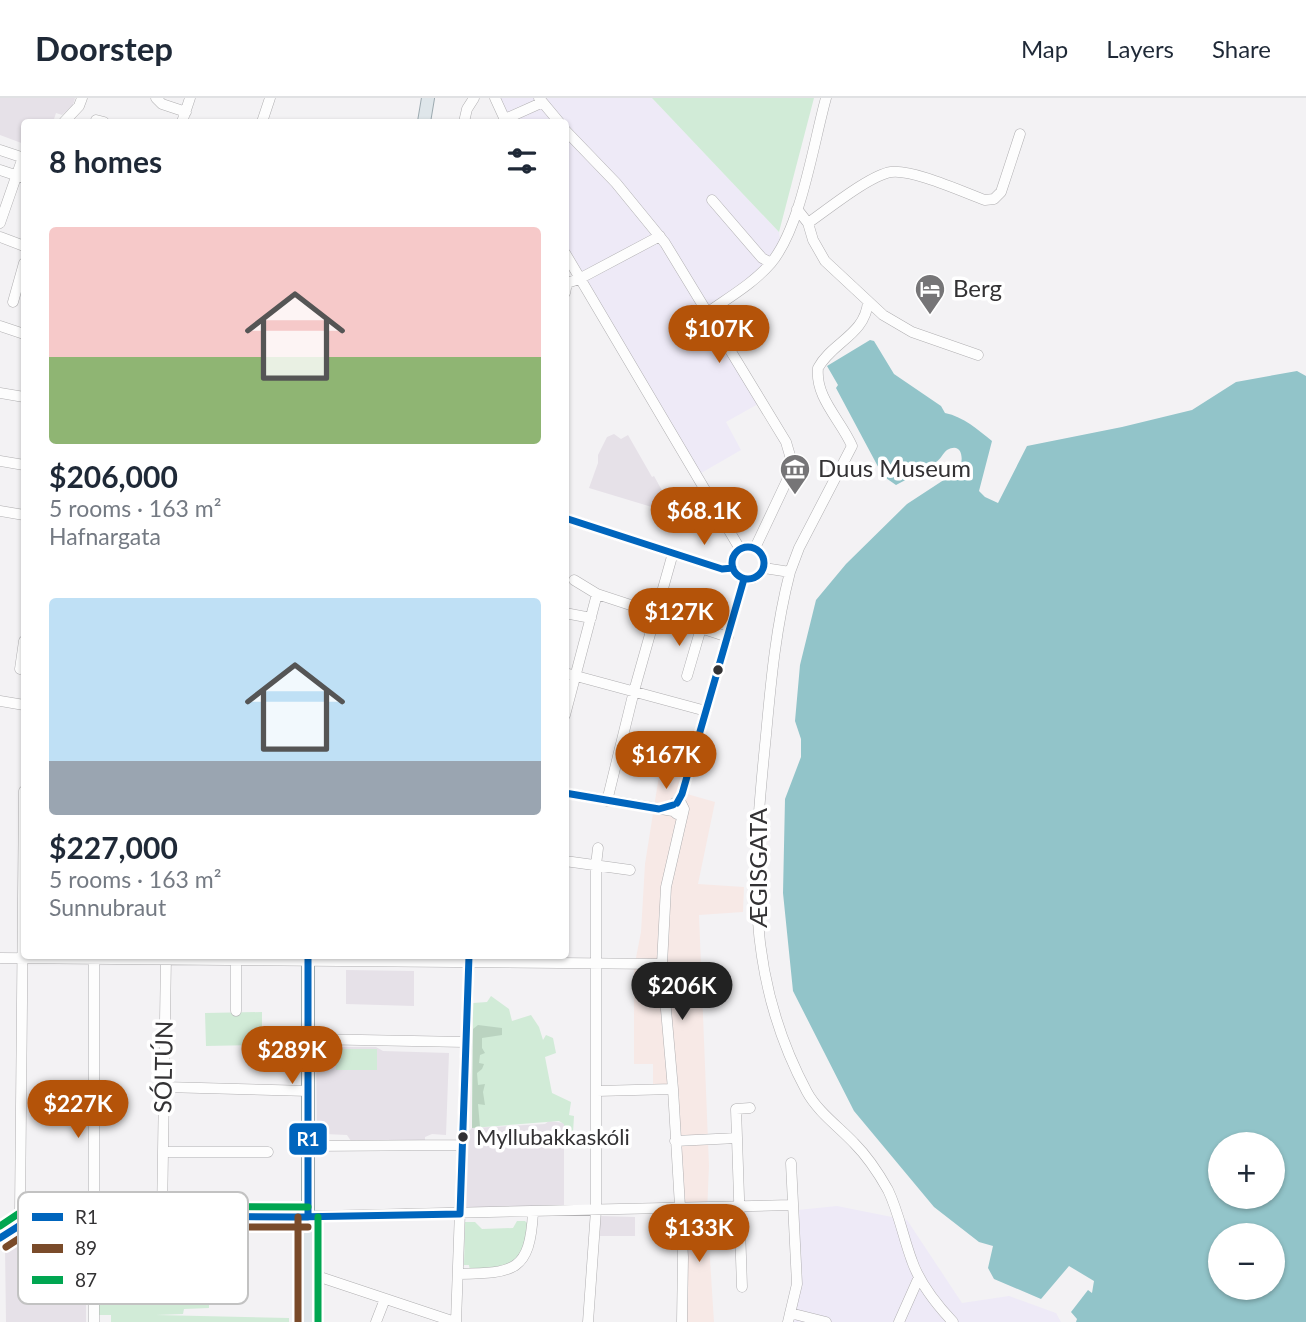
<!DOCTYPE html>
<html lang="en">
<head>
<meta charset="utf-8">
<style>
	body { margin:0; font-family:Lato,sans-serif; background:#f2f2f3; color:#1f2937; height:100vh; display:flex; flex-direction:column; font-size:26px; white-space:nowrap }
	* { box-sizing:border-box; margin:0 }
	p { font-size:23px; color:#747a83 }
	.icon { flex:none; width:38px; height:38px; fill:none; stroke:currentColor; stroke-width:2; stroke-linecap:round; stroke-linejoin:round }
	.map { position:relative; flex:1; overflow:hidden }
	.drawer { position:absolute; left:21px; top:21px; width:548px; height:840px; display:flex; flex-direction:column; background:#fff; border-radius:7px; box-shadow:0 2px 5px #0004 }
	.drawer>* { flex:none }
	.buttons { position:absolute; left:1208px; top:1034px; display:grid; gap:14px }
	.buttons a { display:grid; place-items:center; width:77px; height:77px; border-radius:50%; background:#fff; box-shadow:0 2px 5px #0004; font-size:35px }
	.price { position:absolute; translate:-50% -60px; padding:0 16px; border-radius:24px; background:#b45309; color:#fff; font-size:23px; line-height:46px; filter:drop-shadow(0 2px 4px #0008) }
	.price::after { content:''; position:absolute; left:50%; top:42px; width:21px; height:16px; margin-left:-10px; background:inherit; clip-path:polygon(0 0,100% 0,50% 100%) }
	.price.on { background:#222; color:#fff }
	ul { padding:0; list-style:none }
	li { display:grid; align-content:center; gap:14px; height:371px; padding:0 28px }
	li span { display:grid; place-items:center; height:217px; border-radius:7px; color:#555 }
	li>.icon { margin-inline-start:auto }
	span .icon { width:126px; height:126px; fill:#fffc; stroke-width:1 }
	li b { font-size:30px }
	h2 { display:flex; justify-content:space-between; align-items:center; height:84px; padding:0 28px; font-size:30px }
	header { display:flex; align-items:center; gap:42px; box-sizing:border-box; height:98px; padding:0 35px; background:#fff; border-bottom:2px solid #e0e1e3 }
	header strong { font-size:33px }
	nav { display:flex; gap:38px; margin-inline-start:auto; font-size:24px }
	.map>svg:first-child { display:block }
</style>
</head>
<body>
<header>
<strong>Doorstep</strong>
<nav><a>Map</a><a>Layers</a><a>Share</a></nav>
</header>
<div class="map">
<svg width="1306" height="1224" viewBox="0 0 1306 1224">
	<rect width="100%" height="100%" fill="#f3f2f4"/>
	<path fill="#f7e9e6" d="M664,646L696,653L687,696L715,704L698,786L744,789L743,814L699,817L709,1068L707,1115L714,1224H679L681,1164L671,994H653V966H634V870L641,834L645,766Z"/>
	<path fill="#eeeaf7" d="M495,0H652L779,134L781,150L771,165L707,215L758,306L726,324L741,352L696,378L565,155V24H506Z
		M837,1108L907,1122L962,1205L1009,1198L1056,1215L1061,1224H783L792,1184L788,1113Z"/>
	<path fill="#e6e1e8" d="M0,0H75L73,7L62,17L56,15L53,24H24V46L0,37Z
		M614,336L621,341L628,337L652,379L654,378L675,416L589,390L598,365V357L607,339Z
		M346,872L414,873V908L346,906Z
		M318,949H376L383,953L449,955L446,1037L432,1036L425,1039V1043H351L347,1037L325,1036V1043L317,1041L316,951Z
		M549,1023L564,1025V1108L463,1111L466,1036L472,1030L545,1026Z
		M600,1118L635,1119V1138H600Z
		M62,1124H83L86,1128V1224H6L5,1148L34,1130Z"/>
	<path fill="#d1ebd7" d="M652,0H814L779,134Z
		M491,898L509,911L512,923L531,917L539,929L543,942L546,937L553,940L556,955L545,959L552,995L571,1004L569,1017L574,1018L573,1035H564V1026L559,1023L472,1030L473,905L487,904Z
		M262,914V947L206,948L205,915Z
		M336,951H377V972H336Z
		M99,1123H159V1131H209V1210L184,1211L183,1216L156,1217L289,1220V1224H111V1217H99Z
		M517,1123H525L529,1127L525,1152L508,1169L470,1173L469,1167H464L465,1124H475L482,1131L513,1130Z"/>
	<path fill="#bad3c0" d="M478,927L502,930V937L482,940V950L485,955L480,957L479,965L484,966L482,971L477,975L478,987L485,986L483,994L485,1007L478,1006L480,1029L472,1030L473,931Z"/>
	<path fill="#92c4c9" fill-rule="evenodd" d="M870,242L874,243L894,276L941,308L945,315C964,319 977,331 992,343L979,393L985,399L998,405L1027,348L1122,329L1192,312L1236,284L1297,273L1306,278V1224H1076L1077,1221L1071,1214L1088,1192L1092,1195L1094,1183L1069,1168L1041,1201L994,1181L988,1170L993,1148L979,1144L934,1109L854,1013L793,893L783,795L785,701L801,659V641L795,623L800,567L816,502L846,466L907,406L959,372C964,363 963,343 947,352C943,355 941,361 936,364C923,373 909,380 896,387L883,378L836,290L838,287L827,268ZM1220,1046H1272V1099H1220ZM1220,1138H1272V1190H1220Z"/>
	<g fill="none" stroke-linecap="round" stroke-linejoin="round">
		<g stroke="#b0afb1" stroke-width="11">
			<path id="minor" d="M156,0L162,6L186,14
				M495,0L506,24
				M539,0L559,24
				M505,21L541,5
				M96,22L104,24
				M64,24L79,8L82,0
				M182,24L190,0
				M262,24L270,0
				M464,24L467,11L474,0
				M565,32L616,85L665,145L786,344L791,361L790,376L755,450
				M0,52L24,60
				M0,72L24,80
				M712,102L762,160L771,165
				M797,111L808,125L813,142L825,163L883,217L912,234L978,257
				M0,125L23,59
				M808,125C827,112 870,77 891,74C913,71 963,94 985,102L994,101L1001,94L1020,36
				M0,139L24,148
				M565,155L740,451
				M565,195L567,185L579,181L660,138
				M13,204L24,165
				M707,215C728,200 754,185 771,165C801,129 813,47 826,0
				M0,228L24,236
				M0,295L24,299
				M0,363L24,367
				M0,413L24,417
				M565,420L722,471L733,470
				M732 465a16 16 0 1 1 32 0a16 16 0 1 1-32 0Z
				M764,470L790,474C776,528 771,582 766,637C753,766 743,875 807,994C818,1014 839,1029 854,1045C867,1058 879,1076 888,1092C899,1115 903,1139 912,1163C920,1186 936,1206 953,1224
				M790,474L799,450L852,348C841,322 815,300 818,270C832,244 865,237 868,204
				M574,482L597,496L728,539
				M565,515L591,520
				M20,571L24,543
				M565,575L706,613
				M687,578L701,530
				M0,603L24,607
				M565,617L597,496
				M565,695L673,713
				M607,703L634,593L673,455
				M677,705L682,696L744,481
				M682,715L677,716L673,713L675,705H681L684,711L666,789L662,866L673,991L683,1159L682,1224
				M565,763L630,772
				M94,858V1224
				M236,858V913
				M0,860L662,866
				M309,941L465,944
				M164,989L309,993
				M597,993L673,991
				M737,1040L736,1011L750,1010
				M675,1043L737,1040L742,1189
				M308,1048L461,1047
				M163,1054H268
				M162,1119L166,858
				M22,1126L20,1115L24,693
				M0,1140L22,1126L60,1117L321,1118L791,1107
				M459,1176C514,1175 530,1174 533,1114
				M308,1177L317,1178L455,1224
				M790,1215L826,1224
				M376,1224L385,1201
				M456,1224L469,861
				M588,1224L596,1112V767L598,750
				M788,1224L797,1186L791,1065
				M899,1224L919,1179"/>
		</g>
		<g stroke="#9daab0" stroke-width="14">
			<path id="major" d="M424,24L428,0
				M308,858V1224"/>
		</g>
		<use href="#minor" stroke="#fdfdfd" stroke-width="10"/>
		<use href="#major" stroke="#dfe6ea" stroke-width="12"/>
		<g stroke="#fff" stroke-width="12">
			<path id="bus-1" d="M565,420L722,471L733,470
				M732 465a16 16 0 1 1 32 0a16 16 0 1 1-32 0Z
				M565,695L659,711L673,707
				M677,705L682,696L744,481
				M308,858V1119
				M0,1140L22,1126L60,1117L295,1119L460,1116L469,858"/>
		</g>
		<g stroke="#fff" stroke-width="12">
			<path id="bus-2" d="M298,1119V1224
				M6,1149L26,1136L52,1129H308"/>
		</g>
		<g stroke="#fff" stroke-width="12">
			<path id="bus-3" d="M318,1119V1224
				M0,1128L18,1116L50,1108L308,1109"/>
		</g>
		<use href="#bus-1" stroke="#0065bd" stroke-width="7"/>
		<use href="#bus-2" stroke="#7a4b2a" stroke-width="7"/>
		<use href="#bus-3" stroke="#00a651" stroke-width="7"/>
	</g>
	<defs>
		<g id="hotel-pin" transform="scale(1.575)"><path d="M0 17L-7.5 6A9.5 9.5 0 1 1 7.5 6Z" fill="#767577" stroke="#fff"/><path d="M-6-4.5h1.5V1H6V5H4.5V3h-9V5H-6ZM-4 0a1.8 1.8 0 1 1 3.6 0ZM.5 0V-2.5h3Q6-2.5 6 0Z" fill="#fff"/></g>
		<g id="museum-pin" transform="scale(1.575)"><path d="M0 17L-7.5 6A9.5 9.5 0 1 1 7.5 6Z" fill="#767577" stroke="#fff"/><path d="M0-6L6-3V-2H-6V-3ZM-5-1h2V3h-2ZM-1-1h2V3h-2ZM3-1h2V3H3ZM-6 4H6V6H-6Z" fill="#fff"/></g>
	</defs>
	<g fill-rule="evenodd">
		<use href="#hotel-pin" x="930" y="191"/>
		<use href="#museum-pin" x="795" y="371"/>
	</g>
	<g fill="#333234" stroke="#fff" stroke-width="2.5">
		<circle cx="718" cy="572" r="6"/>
		<circle cx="463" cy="1039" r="6"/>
	</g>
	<g text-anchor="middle" stroke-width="7" stroke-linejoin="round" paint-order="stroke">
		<g font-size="22" fill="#333234" stroke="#fff" text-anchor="start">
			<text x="476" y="1047">Myllubakkaskóli</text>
		</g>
		<g font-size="24" fill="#333234" stroke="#fff" text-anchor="start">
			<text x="953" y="199">Berg</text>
			<text x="818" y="379">Duus Museum</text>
		</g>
		<g font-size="24" fill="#333234" stroke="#fff">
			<text transform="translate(759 770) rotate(-90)" y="8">ÆGISGATA</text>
			<text transform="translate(164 969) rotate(-89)" y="8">SÓLTÚN</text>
		</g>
	</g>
	<rect x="18" y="1094" width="230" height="112" rx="10" fill="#fff" stroke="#c2c2c2" stroke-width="2"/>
	<rect x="32" y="1115" width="31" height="8" fill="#0065bd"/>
	<rect x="32" y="1146" width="31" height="9" fill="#7a4b2a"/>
	<rect x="32" y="1178" width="31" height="8" fill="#00a651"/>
	<g font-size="19" fill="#333234">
		<text x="75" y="1126">R1</text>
		<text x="75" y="1157">89</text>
		<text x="75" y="1189">87</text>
	</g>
	<rect stroke="#fff" stroke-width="2.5" x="288" y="1024" width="40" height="34" rx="7" fill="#0065bd"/>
	<g font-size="19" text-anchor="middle" font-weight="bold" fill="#fff">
		<text x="308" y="1048">R1</text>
	</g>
</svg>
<div class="buttons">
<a>+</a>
<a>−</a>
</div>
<b class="price" style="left:719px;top:267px">$107K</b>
<b class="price" style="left:704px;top:449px">$68.1K</b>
<b class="price" style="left:679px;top:550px">$127K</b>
<b class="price" style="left:666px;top:693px">$167K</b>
<b class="price on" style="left:682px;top:924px">$206K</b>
<b class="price" style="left:292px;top:988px">$289K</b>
<b class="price" style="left:78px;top:1042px">$227K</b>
<b class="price" style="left:699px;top:1166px">$133K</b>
<section class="drawer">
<h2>8 homes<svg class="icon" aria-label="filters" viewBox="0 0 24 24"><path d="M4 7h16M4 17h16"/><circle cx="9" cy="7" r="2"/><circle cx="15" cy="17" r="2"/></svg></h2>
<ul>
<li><span style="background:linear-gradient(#f6c9c9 60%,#8fb573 0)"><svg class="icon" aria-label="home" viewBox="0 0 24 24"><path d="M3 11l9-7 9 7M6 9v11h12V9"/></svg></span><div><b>$206,000</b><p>5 rooms · 163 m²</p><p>Hafnargata</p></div></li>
<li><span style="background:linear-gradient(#bfe0f5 75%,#9aa5b1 0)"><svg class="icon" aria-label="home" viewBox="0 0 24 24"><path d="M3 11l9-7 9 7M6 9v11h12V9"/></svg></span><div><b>$227,000</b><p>5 rooms · 163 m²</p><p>Sunnubraut</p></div></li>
</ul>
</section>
</div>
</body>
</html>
